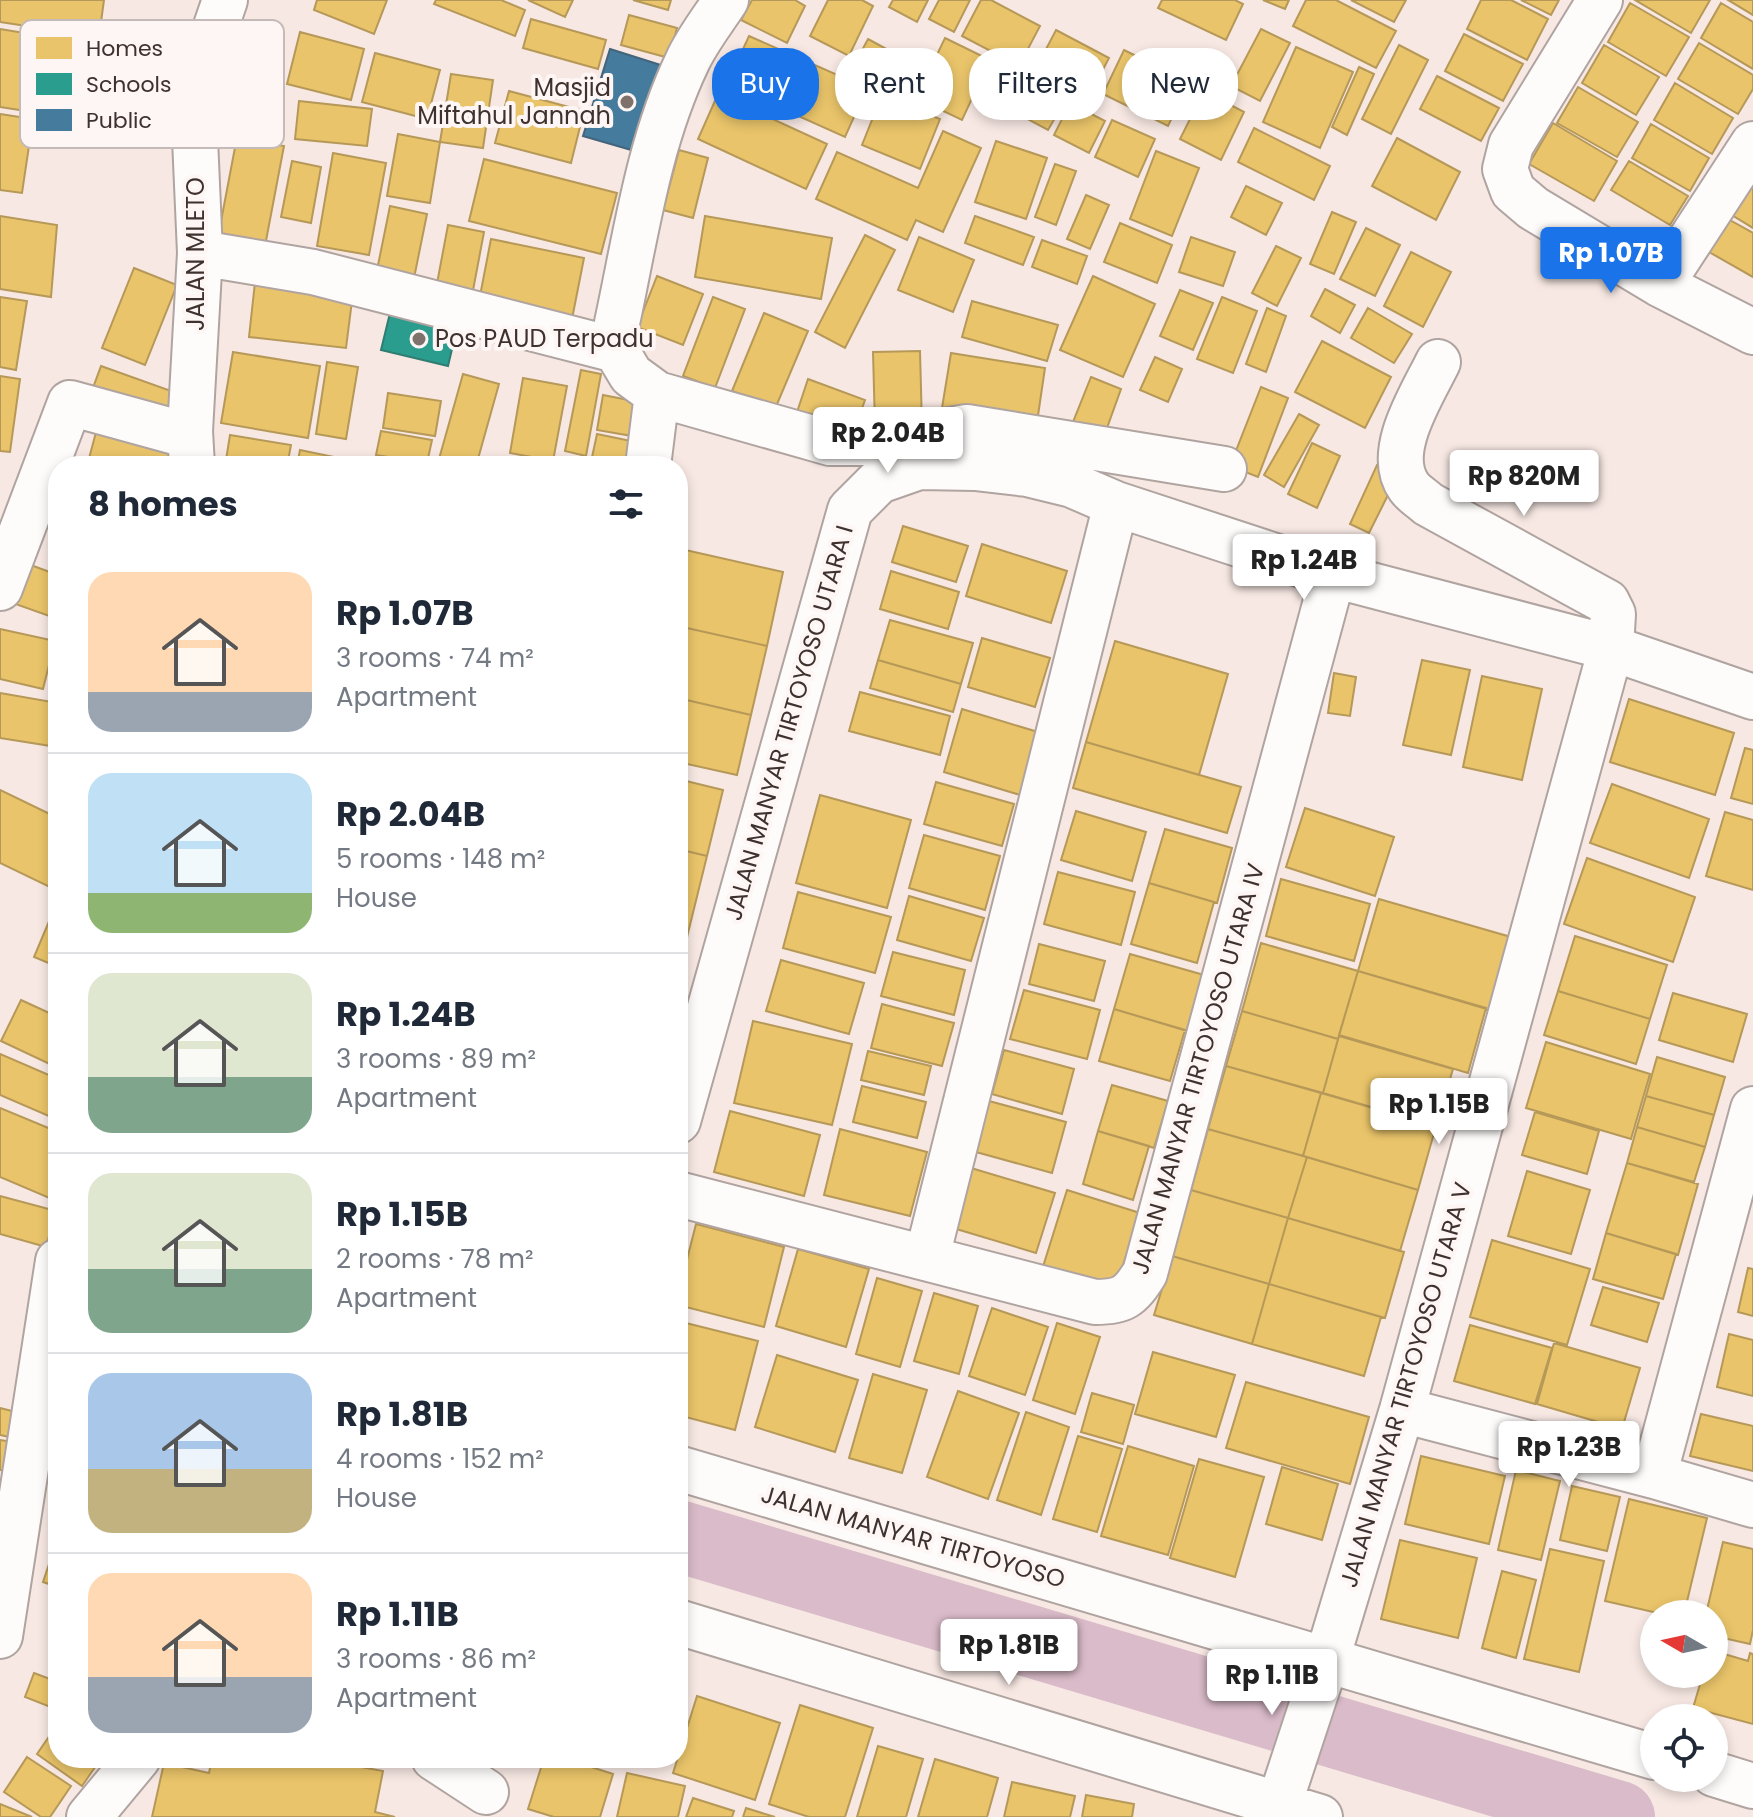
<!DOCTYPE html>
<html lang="en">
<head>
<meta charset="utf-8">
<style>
	body { margin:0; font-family:Poppins,sans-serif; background:#f2f2f3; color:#1f2937; height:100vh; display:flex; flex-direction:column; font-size:30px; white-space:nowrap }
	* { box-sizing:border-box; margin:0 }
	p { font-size:26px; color:#747a83 }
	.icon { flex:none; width:44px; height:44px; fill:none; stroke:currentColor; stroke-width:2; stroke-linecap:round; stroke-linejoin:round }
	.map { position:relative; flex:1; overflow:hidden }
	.sheet { position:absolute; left:48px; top:456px; width:640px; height:1312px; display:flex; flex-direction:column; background:#fff; border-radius:32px; box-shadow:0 4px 12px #0003 }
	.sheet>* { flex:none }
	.banner { position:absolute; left:712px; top:48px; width:760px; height:72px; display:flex; gap:16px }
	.needle { width:52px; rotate:279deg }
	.tools { position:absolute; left:1640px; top:1600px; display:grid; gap:16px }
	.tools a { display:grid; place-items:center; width:88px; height:88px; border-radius:50%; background:#fff; box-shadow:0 4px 12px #0003; font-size:40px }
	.price { position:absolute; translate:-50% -68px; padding:0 18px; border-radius:8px; background:#fff; color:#222; font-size:26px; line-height:52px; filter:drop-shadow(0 2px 4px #0008) }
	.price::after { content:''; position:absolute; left:50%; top:48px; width:24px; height:18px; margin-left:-12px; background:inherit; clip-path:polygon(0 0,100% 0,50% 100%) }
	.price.active { background:#1a73e8; color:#fff }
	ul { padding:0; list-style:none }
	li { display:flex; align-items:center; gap:24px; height:200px; padding:0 40px }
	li+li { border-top:2px solid #e0e1e3 }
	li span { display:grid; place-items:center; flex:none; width:224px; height:160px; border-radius:24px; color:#555 }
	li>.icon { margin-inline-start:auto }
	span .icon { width:96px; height:96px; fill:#fffc; stroke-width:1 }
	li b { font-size:34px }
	h2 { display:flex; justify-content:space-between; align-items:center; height:96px; padding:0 40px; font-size:34px }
	.tag { padding:0 28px; border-radius:32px; background:#fff; box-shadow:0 4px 12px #0003; font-size:28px; line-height:72px }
	.tag.active { background:#1a73e8; color:#fff }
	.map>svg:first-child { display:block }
</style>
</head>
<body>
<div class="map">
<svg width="1753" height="1817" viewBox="0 0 1753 1817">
	<rect width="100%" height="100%" fill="#f7e8e3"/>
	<path fill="#e9c46a" stroke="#b69858" stroke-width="2" d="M0,0H104L99,37L0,22Z
		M317,0H387L374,34L314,10Z
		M436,0H501L525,10L515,36L434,4Z
		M528,0H573L565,17Z
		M633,0H671L668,10Z
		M752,0H795L805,6L787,43L741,20Z
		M828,0H862L873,6L849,56L810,36Z
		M893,0H928L917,22L889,7Z
		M939,0H970L954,32L929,19Z
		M981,0H991L1040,26L1019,66L962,36Z
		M1162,0H1235L1243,4L1226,40L1158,8Z
		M1263,0H1289L1285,9Z
		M1306,0H1336L1396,31L1376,68L1293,26Z
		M1351,0H1406L1394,22Z
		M1481,0H1511L1548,19L1527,60L1467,29Z
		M1521,0H1559L1551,15Z
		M1635,0H1710L1691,33Z
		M1728,0H1753V15Z
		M1630,3L1689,37L1666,76L1608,42Z
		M1721,3L1753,22V69L1701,38Z
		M629,15L677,28L669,58L621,45Z
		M531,19L606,40L598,69L523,48Z
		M0,29L109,47L97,122L0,107Z
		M1261,29L1290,43L1260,101L1231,86Z
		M1056,30L1109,58L1087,100L1034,72Z
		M300,32L364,49L351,100L287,84Z
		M1464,34L1523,64L1503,101L1445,71Z
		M749,36L867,88L845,137L727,84Z
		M945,38L990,60L962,120L916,98Z
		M868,39L923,69L907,98L852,69Z
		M1699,43L1753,75V89L1738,114L1678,79Z
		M1399,45L1428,60L1391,134L1362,119Z
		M1604,45L1659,77L1636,115L1582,83Z
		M1296,47L1353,72L1320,148L1263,122Z
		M1124,50L1189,82L1168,126L1103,94Z
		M375,53L440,70L427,119L362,102Z
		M1359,67L1374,74L1347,135L1332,127Z
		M451,74L493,80L483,148L440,142Z
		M1024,76L1066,99L1048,130L1007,108Z
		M1437,76L1499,108L1481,141L1420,109Z
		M1675,83L1733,118L1712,154L1654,120Z
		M1578,87L1638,122L1617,157L1557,123Z
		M509,91L584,111L571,163L495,143Z
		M1204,91L1244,112L1221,160L1180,139Z
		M718,94L827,144L806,189L698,139Z
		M882,95L940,119L920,169L862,145Z
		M299,101L372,109L367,146L295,139Z
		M1070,103L1105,121L1089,153L1054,135Z
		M0,114L33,119L22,193L0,190Z
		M1112,120L1155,139L1138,177L1095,157Z
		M1553,123L1617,161L1594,201L1529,164Z
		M1651,124L1709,158L1690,191L1632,158Z
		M1254,128L1330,166L1314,200L1238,162Z
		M943,131L981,148L943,232L916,220L907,240L816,199L837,152L918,188Z
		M398,134L440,142L430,203L387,196Z
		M237,137L284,146L265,246L218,237Z
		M1397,138L1460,172L1436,220L1372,186Z
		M996,141L1047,158L1026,219L975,202Z
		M679,150L708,158L693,218L663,210Z
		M1156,151L1199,168L1172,236L1130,219Z
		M333,153L386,163L369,255L317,246Z
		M484,159L617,193L601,254L469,221Z
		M292,161L321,167L311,223L281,217Z
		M1629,161L1688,196L1670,225L1611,190Z
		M1055,164L1076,171L1056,225L1035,217Z
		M1747,185L1753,188V228L1730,214Z
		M1246,186L1282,203L1266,235L1231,217Z
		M1086,195L1109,205L1090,249L1067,239Z
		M390,206L427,214L412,288L375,280Z
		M1332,212L1356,222L1334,274L1310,264Z
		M0,216L57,225L51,297L0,289Z
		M705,216L832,238L821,299L695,277Z
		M975,216L1034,237L1023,265L965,243Z
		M1728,219L1753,233V277L1709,252Z
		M1120,223L1172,245L1157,283L1104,262Z
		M448,225L484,232L471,301L435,294Z
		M1366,228L1400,245L1375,296L1340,279Z
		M865,235L895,250L845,348L815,332Z
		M919,237L974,260L953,312L898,290Z
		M1191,237L1235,252L1223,286L1179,272Z
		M491,239L584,258L572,319L479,301Z
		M1042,240L1087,256L1077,284L1032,267Z
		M1276,246L1301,258L1277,306L1252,293Z
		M1411,252L1451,272L1423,327L1384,306Z
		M134,268L177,285L145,365L102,348Z
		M657,276L703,294L683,345L637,327Z
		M1093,276L1155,304L1123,377L1060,350Z
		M255,282L353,293L346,348L249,337Z
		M1325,289L1355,305L1340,333L1311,316Z
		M1180,290L1213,303L1193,350L1160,336Z
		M0,297L27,301L16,370L0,367Z
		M713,297L745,309L715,388L683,376Z
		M1222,297L1257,311L1233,373L1197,359Z
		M972,301L1058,325L1047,361L962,337Z
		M1267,308L1286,316L1266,372L1246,364Z
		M1368,308L1412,334L1394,363L1351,338Z
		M764,313L808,331L775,409L732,391Z
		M1322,341L1391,377L1365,428L1295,392Z
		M920,351L922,426L875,427L873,352Z
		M233,352L320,366L308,438L221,423Z
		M951,353L1045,368L1036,429L941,414Z
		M1155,357L1182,369L1168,402L1140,390Z
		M327,362L358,367L346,439L316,434Z
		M101,366L174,392L162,423L90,396Z
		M581,370L601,374L586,456L565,451Z
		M463,374L499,384L476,466H437Z
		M0,376L20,379L10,452L0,451Z
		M1091,377L1121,389L1103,439L1071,427Z
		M523,378L567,386L553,461L510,453Z
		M808,379L865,400L853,434L796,415Z
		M1261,387L1288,398L1258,477L1230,466Z
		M388,393L441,401L435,436L383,428Z
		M603,395L644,403L638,437L597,430Z
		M1299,414L1319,425L1284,487L1264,475Z
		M99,421L174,439L167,466H87Z
		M381,431L432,440L427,463L376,455Z
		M597,434L631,441L625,466L591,462Z
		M230,435L291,445L287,466H225Z
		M1312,443L1340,456L1317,508L1288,494Z
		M300,450L368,464V466H297Z
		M1377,465L1398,475L1369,533L1350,524Z
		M903,526L968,546L956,582L892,562Z
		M982,544L1067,571L1051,623L966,596Z
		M681,549L783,572L767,646L678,626V561Z
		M17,560L58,575V610L55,618L4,600Z
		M891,571L959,592L948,629L880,609Z
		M890,620L973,643L961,684L878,660Z
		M678,626L767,646L751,715L678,698Z
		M0,629L55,641L43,689L0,679Z
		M982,638L1050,658L1035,707L968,687Z
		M1115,641L1228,674L1199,775L1086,742Z
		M878,660L961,684L953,712L870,688Z
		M1422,660L1470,670L1451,755L1403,745Z
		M1334,673L1356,677L1350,716L1328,713Z
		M1482,676L1542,689L1522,780L1463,767Z
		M860,692L950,716L940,755L849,731Z
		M0,693L58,703L57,747L0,738Z
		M678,698L751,715L737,775L678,762Z
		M1629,699L1734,733L1715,795L1610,762Z
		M962,709L1038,732L1020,795L944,772Z
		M1086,742L1241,787L1227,833L1073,788Z
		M1745,748L1753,750V804L1731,798Z
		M678,779L723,790L707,856L678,849Z
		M936,782L1014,804L1002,846L924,824Z
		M1612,784L1709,819L1689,878L1590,843Z
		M0,790L58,818V891L0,863Z
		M820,795L911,820L887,908L796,883Z
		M1305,808L1394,837L1375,896L1286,867Z
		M1076,811L1146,832L1132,881L1061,860Z
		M1725,812L1753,820V890L1706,876Z
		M1165,829L1232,848L1217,903L1149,883Z
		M924,835L1000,856L985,910L909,888Z
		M678,849L707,856L688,933L678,931Z
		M1587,858L1695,897L1673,962L1564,924Z
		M1058,872L1135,892L1121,945L1044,924Z
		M1281,879L1370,904L1354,961L1266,936Z
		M1149,883L1214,902L1197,963L1131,944Z
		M798,892L891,917L875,973L783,948Z
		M909,896L984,918L971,961L897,940Z
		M1379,899L1511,937L1490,1010L1358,971Z
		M58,900V967L34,957Z
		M678,931L688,933L678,977Z
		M1575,936L1667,965L1650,1019L1558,991Z
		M1261,943L1358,971L1338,1039L1242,1011Z
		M1039,944L1105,961L1094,1001L1029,984Z
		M893,952L965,970L954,1015L881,996Z
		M1130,954L1204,975L1187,1031L1114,1009Z
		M781,960L864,983L849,1034L766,1011Z
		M1358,971L1486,1008L1468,1073L1339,1035Z
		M1024,990L1100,1010L1087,1059L1010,1039Z
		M1558,991L1650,1019L1636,1064L1544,1035Z
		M1673,993L1747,1014L1733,1062L1659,1040Z
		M21,1000L58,1017V1068L1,1041Z
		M882,1004L954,1023L942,1066L871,1048Z
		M1114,1009L1185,1030L1170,1081L1099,1061Z
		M1242,1011L1338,1039L1323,1093L1226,1066Z
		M753,1021L852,1044L832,1125L734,1103Z
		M1339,1036L1453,1069L1436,1126L1323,1093Z
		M1546,1042L1650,1074L1631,1139L1526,1108Z
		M1004,1050L1074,1069L1062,1114L992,1094Z
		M868,1051L931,1066L924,1095L861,1080Z
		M0,1054L58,1079V1120L0,1095Z
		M1657,1057L1725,1077L1714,1115L1646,1096Z
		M1226,1066L1321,1093L1303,1156L1208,1129Z
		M1112,1085L1168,1101L1154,1148L1098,1131Z
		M862,1086L926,1102L917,1138L853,1122Z
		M1321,1093L1436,1126L1418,1190L1303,1156Z
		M1646,1096L1714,1115L1705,1147L1637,1127Z
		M989,1101L1066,1122L1052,1173L976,1152Z
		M0,1108L58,1132V1190L54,1200L0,1177Z
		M730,1111L820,1135L804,1196L714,1172Z
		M1535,1112L1599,1131L1587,1174L1522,1155Z
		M1637,1127L1705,1147L1694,1182L1627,1163Z
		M840,1129L927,1152L910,1216L824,1195Z
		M1208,1129L1307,1157L1288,1218L1191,1190Z
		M1098,1131L1149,1146L1133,1200L1083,1184Z
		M1307,1157L1418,1190L1400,1251L1288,1218Z
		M1627,1163L1698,1184L1678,1255L1606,1233Z
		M971,1168L1055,1193L1036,1253L953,1228Z
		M1527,1171L1590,1190L1571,1254L1508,1236Z
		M1067,1190L1140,1213L1113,1296L1041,1273Z
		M1191,1190L1288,1218L1269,1284L1172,1256Z
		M0,1196L56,1211L46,1247L0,1234Z
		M1288,1218L1404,1252L1385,1318L1269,1284Z
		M696,1224L784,1247L764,1327L678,1305V1295Z
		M1606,1233L1676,1254L1663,1299L1593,1279Z
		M1492,1240L1590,1269L1567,1345L1470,1317Z
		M798,1249L869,1269L846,1347L776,1326Z
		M1172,1256L1269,1284L1252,1344L1154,1315Z
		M1748,1268L1753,1269V1316L1738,1312Z
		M877,1278L922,1291L900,1367L856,1354Z
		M1269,1284L1381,1317L1364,1376L1252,1344Z
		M1603,1287L1659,1303L1647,1342L1591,1325Z
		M934,1293L978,1306L959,1374L914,1361Z
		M992,1308L1048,1327L1025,1395L969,1376Z
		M678,1321L758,1341L735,1430L678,1415Z
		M1057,1323L1100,1337L1075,1414L1033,1400Z
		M1470,1325L1552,1348L1535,1404L1454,1381Z
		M1729,1334L1753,1340V1396L1717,1387Z
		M1554,1343L1640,1368L1622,1429L1537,1404Z
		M1153,1352L1235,1375L1216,1437L1135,1414Z
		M777,1355L858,1380L835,1452L755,1427Z
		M873,1374L927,1390L902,1473L849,1458Z
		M1246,1382L1369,1417L1350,1484L1226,1448Z
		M958,1391L1019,1413L988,1499L927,1477Z
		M1092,1393L1134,1405L1123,1444L1081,1432Z
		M0,1408L20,1413L14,1438L0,1435Z
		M1026,1412L1069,1427L1041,1515L997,1500Z
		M1701,1414L1753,1426V1471L1690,1456Z
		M1078,1436L1122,1449L1097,1532L1053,1519Z
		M0,1440L13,1442L7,1471L0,1470Z
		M1128,1446L1194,1466L1168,1555L1101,1536Z
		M1421,1456L1505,1476L1489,1544L1405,1524Z
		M1199,1459L1264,1477L1235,1577L1170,1558Z
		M1282,1467L1338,1484L1322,1540L1266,1524Z
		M1516,1470L1560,1481L1541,1560L1498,1550Z
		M1572,1486L1620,1497L1607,1551L1560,1540Z
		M57,1488L58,1489V1530L50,1528Z
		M1629,1499L1707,1518L1684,1614H1662L1605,1601Z
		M1400,1540L1477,1558L1458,1638L1381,1619Z
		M1723,1542L1753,1549V1630L1750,1644L1714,1636V1614H1706Z
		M1550,1549L1604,1561L1579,1672L1524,1659Z
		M52,1555L58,1557V1587L43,1582Z
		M1502,1571L1536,1580L1516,1658L1482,1648Z
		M1714,1651L1748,1661L1750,1653L1753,1654V1724L1693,1708L1703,1674H1714Z
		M34,1673L58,1682V1696L53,1708L25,1697Z
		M697,1696L780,1723L755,1800L673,1773Z
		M800,1705L873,1728L845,1817H809L769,1804Z
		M55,1728L58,1730V1758H97L100,1760L82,1786L37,1754Z
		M878,1746L923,1759L906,1817H857Z
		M27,1757L71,1786L50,1817H41L4,1792Z
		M212,1758H312L383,1771L375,1812L395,1817H152L164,1763L209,1773Z
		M544,1758H563L613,1774L600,1817H554L528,1809Z
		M935,1759L998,1778L987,1817H918Z
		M627,1773L685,1786L678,1817H617Z
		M1012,1782L1075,1796L1070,1817H1004Z
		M1086,1795L1134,1804L1132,1817H1082Z
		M693,1798L734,1811L732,1817H686Z
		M0,1804L32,1817H0Z
		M746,1808L775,1817H743Z"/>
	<path fill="#2a9d8f" stroke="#307d72" stroke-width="2" d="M390,313L457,328L448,366L381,350Z"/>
	<path fill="#457b9d" stroke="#43657c" stroke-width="2" d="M610,49L670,68L645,154L583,136Z"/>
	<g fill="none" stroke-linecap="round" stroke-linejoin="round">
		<path stroke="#dabbc9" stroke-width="72" d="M678,1536L1619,1817"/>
		<g stroke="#b0a4a0" stroke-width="48">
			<path id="minor" d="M726,0C713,20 697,40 687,62C648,144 636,235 617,323L616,350L631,375L657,394L830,443H875L967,427L1224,469
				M1600,0L1511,145L1505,169L1513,191L1533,208L1661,285L1753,332
				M200,253L313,272L616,350
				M1661,285L1753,144
				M192,466L190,431L200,253L193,93L225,0
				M648,466L657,394
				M0,588L70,403L190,436
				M678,1121L850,510L879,481L919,467L975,468L1027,474L1072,485L1116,504L1333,575L1611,648L1753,697
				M678,1194L1095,1302C1123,1302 1130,1297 1145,1273L1333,575
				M927,1257L1116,504
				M1402,1410L1654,1476L1753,1505
				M678,1468L1654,1757
				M1654,1476L1753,1109
				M678,1622L1320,1817
				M0,1636L58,1261
				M434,1758L486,1792
				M1714,1774L1753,1786
				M89,1817L138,1758
				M1275,1817L1327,1659L1402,1410L1611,648L1613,614L1607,602L1428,504C1423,499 1414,494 1409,487C1384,452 1422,395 1438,362"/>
		</g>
		<use href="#minor" stroke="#fefcfb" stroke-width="44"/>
	</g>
	<g fill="#7f726d" stroke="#fdf6f4" stroke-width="3">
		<circle cx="627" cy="102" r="8"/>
		<circle cx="419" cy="339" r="8"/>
	</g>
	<g text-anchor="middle" stroke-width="8" stroke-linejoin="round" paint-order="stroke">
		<g font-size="24" fill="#3f322e" stroke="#fdf6f4" text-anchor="end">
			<text x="611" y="96">Masjid<tspan x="611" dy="28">Miftahul Jannah</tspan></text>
			<text x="435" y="347" text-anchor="start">Pos PAUD Terpadu</text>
		</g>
		<g font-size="24" fill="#3f322e" stroke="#fdf6f4">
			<text transform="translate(196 254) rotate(-90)" y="8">JALAN MLETO</text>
			<text transform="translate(789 723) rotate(-74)" y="8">JALAN MANYAR TIRTOYOSO UTARA I</text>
			<text transform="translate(1198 1069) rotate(-74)" y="8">JALAN MANYAR TIRTOYOSO UTARA IV</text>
			<text transform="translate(1406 1385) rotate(-74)" y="8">JALAN MANYAR TIRTOYOSO UTARA V</text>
			<text transform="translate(913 1537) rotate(16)" y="8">JALAN MANYAR TIRTOYOSO</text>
		</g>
	</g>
	<rect x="20" y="20" width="264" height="128" rx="12" fill="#fdf6f4" stroke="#c4bbb9" stroke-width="2"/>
	<rect x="36" y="37" width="36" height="22" fill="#e9c46a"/>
	<rect x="36" y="73" width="36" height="22" fill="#2a9d8f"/>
	<rect x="36" y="109" width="36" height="22" fill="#457b9d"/>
	<g font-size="22" fill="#3f322e">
		<text x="86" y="56">Homes</text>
		<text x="86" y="92">Schools</text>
		<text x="86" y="128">Public</text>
	</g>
</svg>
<div class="tools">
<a><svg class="needle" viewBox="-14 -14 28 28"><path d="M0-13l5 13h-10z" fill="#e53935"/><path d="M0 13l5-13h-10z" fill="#747a83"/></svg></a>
<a><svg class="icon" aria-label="locate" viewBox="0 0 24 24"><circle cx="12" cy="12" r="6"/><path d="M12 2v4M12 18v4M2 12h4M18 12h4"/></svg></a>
</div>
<b class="price active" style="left:1611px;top:295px">Rp 1.07B</b>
<b class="price" style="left:888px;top:475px">Rp 2.04B</b>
<b class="price" style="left:1524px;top:518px">Rp 820M</b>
<b class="price" style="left:1304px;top:602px">Rp 1.24B</b>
<b class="price" style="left:1439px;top:1146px">Rp 1.15B</b>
<b class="price" style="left:1569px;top:1489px">Rp 1.23B</b>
<b class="price" style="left:1009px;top:1687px">Rp 1.81B</b>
<b class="price" style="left:1272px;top:1717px">Rp 1.11B</b>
<div class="banner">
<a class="tag active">Buy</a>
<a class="tag">Rent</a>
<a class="tag">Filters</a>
<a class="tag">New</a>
</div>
<section class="sheet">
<h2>8 homes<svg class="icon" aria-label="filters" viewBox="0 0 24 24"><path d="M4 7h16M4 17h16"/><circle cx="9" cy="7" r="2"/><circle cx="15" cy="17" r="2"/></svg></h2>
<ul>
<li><span style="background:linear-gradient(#ffd9b3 75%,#9aa5b1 0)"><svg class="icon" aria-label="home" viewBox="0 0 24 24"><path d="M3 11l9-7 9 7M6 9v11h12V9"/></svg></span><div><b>Rp 1.07B</b><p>3 rooms · 74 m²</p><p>Apartment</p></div></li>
<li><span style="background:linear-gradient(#bfe0f5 75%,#8fb573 0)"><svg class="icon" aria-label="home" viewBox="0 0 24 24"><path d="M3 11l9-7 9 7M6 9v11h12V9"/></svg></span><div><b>Rp 2.04B</b><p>5 rooms · 148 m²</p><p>House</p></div></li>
<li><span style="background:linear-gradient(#dfe7d0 65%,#7fa58c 0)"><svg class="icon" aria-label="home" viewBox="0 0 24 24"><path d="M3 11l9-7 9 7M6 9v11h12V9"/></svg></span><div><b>Rp 1.24B</b><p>3 rooms · 89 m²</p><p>Apartment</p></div></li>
<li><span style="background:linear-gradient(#dfe7d0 60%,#7fa58c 0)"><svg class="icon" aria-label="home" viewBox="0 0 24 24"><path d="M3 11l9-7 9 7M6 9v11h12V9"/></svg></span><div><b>Rp 1.15B</b><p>2 rooms · 78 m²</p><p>Apartment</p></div></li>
<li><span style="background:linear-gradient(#a9c7e8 60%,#c2b280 0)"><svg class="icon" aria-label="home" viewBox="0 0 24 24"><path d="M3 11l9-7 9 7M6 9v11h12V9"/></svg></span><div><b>Rp 1.81B</b><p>4 rooms · 152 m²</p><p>House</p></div></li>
<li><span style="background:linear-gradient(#ffd9b3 65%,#9aa5b1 0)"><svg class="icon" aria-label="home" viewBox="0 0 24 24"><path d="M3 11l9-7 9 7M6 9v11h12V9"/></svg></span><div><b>Rp 1.11B</b><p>3 rooms · 86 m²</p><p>Apartment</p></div></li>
</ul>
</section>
</div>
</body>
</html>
